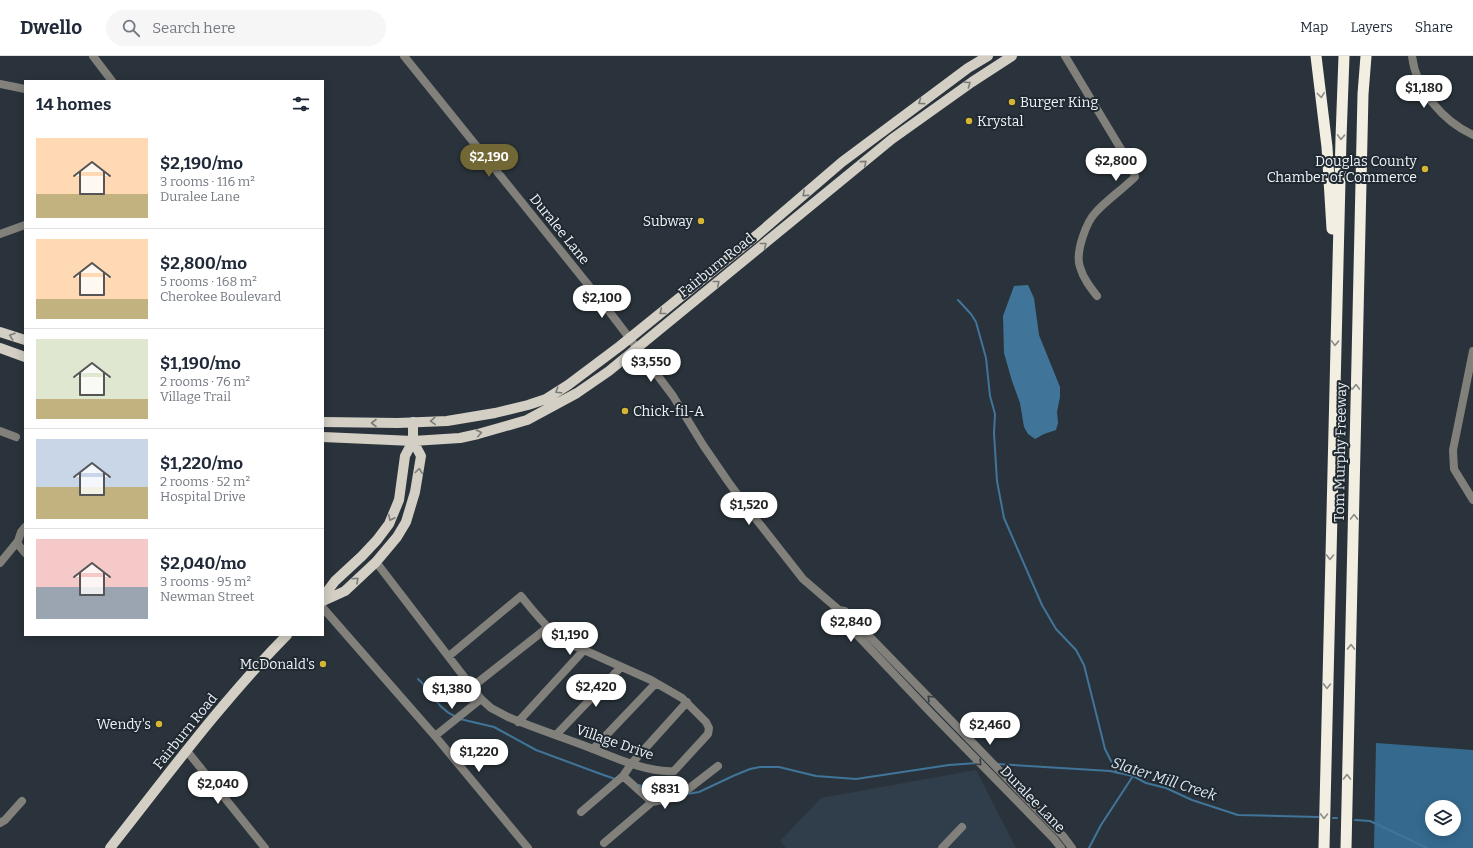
<!DOCTYPE html>
<html lang="en">
<head>
<meta charset="utf-8">
<style>
	body { margin:0; font-family:Bitter,serif; background:#f6f6f7; color:#1f2937; height:100vh; display:flex; flex-direction:column; font-size:15px; white-space:nowrap }
	* { box-sizing:border-box; margin:0 }
	p { font-size:13px; color:#747a83 }
	.icon { flex:none; width:22px; height:22px; fill:none; stroke:currentColor; stroke-width:2; stroke-linecap:round; stroke-linejoin:round }
	.map { position:relative; flex:1; overflow:hidden }
	.drawer { position:absolute; left:24px; top:24px; width:300px; height:556px; display:flex; flex-direction:column; background:#fff; border-radius:0px; box-shadow:0 2px 10px #0003 }
	.drawer>* { flex:none }
	.controls { position:absolute; left:1425px; top:744px; display:grid; gap:8px }
	.controls a { display:grid; place-items:center; width:36px; height:36px; border-radius:50%; background:#fff; box-shadow:0 2px 10px #0003; font-size:20px }
	.price { position:absolute; translate:-50% -34px; padding:0 9px; border-radius:14px; background:#fff; color:#222; font-size:13px; line-height:26px; filter:drop-shadow(0 1px 2px #0008) }
	.price::after { content:''; position:absolute; left:50%; top:24px; width:12px; height:9px; margin-left:-6px; background:inherit; clip-path:polygon(0 0,100% 0,50% 100%) }
	.price.active { background:#726836; color:#fff }
	ul { padding:0; list-style:none }
	li { display:flex; align-items:center; gap:12px; height:100px; padding:0 12px }
	li+li { border-top:1px solid #e0e1e3 }
	li span { display:grid; place-items:center; flex:none; width:112px; height:80px; border-radius:0px; color:#555 }
	li>.icon { margin-inline-start:auto }
	span .icon { width:48px; height:48px; fill:#fffc; stroke-width:1 }
	li b { font-size:17px }
	h2 { display:flex; justify-content:space-between; align-items:center; height:48px; padding:0 12px; font-size:17px }
	header { display:flex; align-items:center; gap:24px; box-sizing:border-box; height:56px; padding:0 20px; background:#fff; border-bottom:1px solid #e0e1e3 }
	header strong { font-size:19px }
	nav { display:flex; gap:22px; margin-inline-start:auto; font-size:14px }
	.search { width:280px; height:36px; background:#f6f6f7; display:flex; align-items:center; gap:10px; box-sizing:border-box; padding:0 14px; border-radius:22px; color:#747a83; font-size:15px }
	.map>svg:first-child { display:block }
</style>
</head>
<body>
<header>
<strong>Dwello</strong>
<div class="search"><svg class="icon" aria-label="search" viewBox="0 0 24 24"><circle cx="10" cy="10" r="6"/><path d="M15 15l6 6"/></svg>Search here</div>
<nav><a>Map</a><a>Layers</a><a>Share</a></nav>
</header>
<div class="map">
<svg width="1473" height="792" viewBox="0 0 1473 792">
	<rect width="100%" height="100%" fill="#2a333b"/>
	<path fill="#2f3e4a" d="M976,714L1016,792H786L780,785L821,742Z"/>
	<path fill="#356a8e" fill-rule="evenodd" d="M1376,687L1473,694V792H1374ZM1432,751H1454V773H1432Z"/>
	<path fill="#407599" d="M1028,229L1034,242L1039,279L1060,331V341L1057,356L1058,367L1056,374L1044,378L1035,383L1028,378L1024,371L1020,347L1012,325L1004,297L1003,260L1014,230Z"/>
	<g fill="none" stroke-linecap="round" stroke-linejoin="round">
		<path stroke="#407599" stroke-width="2" d="M958,244L971,258L976,266L986,302L990,340L995,358L994,377L997,425L1004,462L1042,549L1056,573L1076,594L1084,609L1105,693L1117,717
			M418,623C434,637 435,651 456,661
			M460,663L494,671L536,694L598,717L615,723
			M997,708L1110,715L1133,720L1146,727L1166,732L1192,744L1238,759L1318,761
			M639,729L669,739
			M687,738L699,736L733,720L750,713L760,711H779L816,720L856,723L949,709L977,707
			M1333,762H1337
			M1355,764L1370,765L1427,792
			M1089,792L1101,769L1133,720"/>
		<path stroke="#82807b" stroke-width="8" d="M93,0L112,25
			M404,0L602,246L637,292L673,340L703,389L727,424L748,453L803,523L839,554L845,555L1063,780L1072,792
			M1065,0L1133,113L1135,121C1123,133 1108,143 1096,156C1086,166 1075,197 1080,211C1083,222 1090,231 1097,240
			M1412,0C1416,34 1443,65 1473,79
			M0,28L25,33
			M0,178L25,169
			M1473,295L1453,394L1454,413L1473,444
			M0,375L16,381
			M17,487L25,497
			M376,506L481,643L491,652L508,661C531,671 556,679 580,688C607,698 645,717 674,715L708,678L709,672L706,666L682,642L651,624L584,594C556,585 539,562 521,540L449,600
			M0,507L18,485L21,476L25,471
			M323,552L435,680L528,792
			M839,554L841,562L929,655L1054,783L1061,792
			M472,631L547,572
			M518,666L584,594
			M556,679L621,611
			M435,680L481,643
			M593,693L656,627
			M187,695L265,792
			M623,720L652,746
			M581,756L623,720L632,707L687,646
			M0,767L5,764L22,745
			M604,787L652,746L678,741L718,710
			M942,792L962,771"/>
		<path stroke="#d3cfc4" stroke-width="10" d="M0,276L25,284
			M0,292L25,301
			M323,366L398,367L447,365L495,357L528,349L546,343L568,329L620,290L757,179L842,106L968,12L988,0
			M323,381L413,385L460,382L478,378L527,364L577,337L609,315L892,83L972,26L1012,0
			M323,541L335,525L362,500L377,484L389,468L399,444L405,400L413,385V366
			M323,545L345,535L376,506L397,481L406,466L415,436L421,400L413,385
			M110,792C167,720 222,645 287,579"/>
		<path stroke="#f2eee1" stroke-width="11" d="M1316,0L1327,91L1332,173
			M1324,792L1341,82L1344,0
			M1346,792L1363,38L1366,0"/>
	</g>
	<defs><path id="oneway-chevron" d="M-2-3.5L2.5 0L-2 3.5" fill="none" stroke-width="1.6" stroke-linecap="round" stroke-linejoin="round"/></defs>
	<g stroke="#7a7c7a">
		<use href="#oneway-chevron" transform="translate(968 28) rotate(-35)"/>
		<use href="#oneway-chevron" transform="translate(921 46) rotate(144)"/>
		<use href="#oneway-chevron" transform="translate(864 107) rotate(-40)"/>
		<use href="#oneway-chevron" transform="translate(805 138) rotate(139)"/>
		<use href="#oneway-chevron" transform="translate(764 189) rotate(-39)"/>
		<use href="#oneway-chevron" transform="translate(717 227) rotate(-39)"/>
		<use href="#oneway-chevron" transform="translate(662 256) rotate(141)"/>
		<use href="#oneway-chevron" transform="translate(12 280) rotate(-161)"/>
		<use href="#oneway-chevron" transform="translate(558 335) rotate(148)"/>
		<use href="#oneway-chevron" transform="translate(433 365) rotate(177)"/>
		<use href="#oneway-chevron" transform="translate(374 367) rotate(-180)"/>
		<use href="#oneway-chevron" transform="translate(479 377) rotate(-13)"/>
		<use href="#oneway-chevron" transform="translate(419 415) rotate(-83)"/>
		<use href="#oneway-chevron" transform="translate(391 462) rotate(116)"/>
		<use href="#oneway-chevron" transform="translate(356 524) rotate(-43)"/>
	</g>
	<g stroke="#898c88">
		<use href="#oneway-chevron" transform="translate(1321 39) rotate(83)"/>
		<use href="#oneway-chevron" transform="translate(1341 81) rotate(92)"/>
		<use href="#oneway-chevron" transform="translate(1335 287) rotate(92)"/>
		<use href="#oneway-chevron" transform="translate(1356 331) rotate(-89)"/>
		<use href="#oneway-chevron" transform="translate(1354 461) rotate(-89)"/>
		<use href="#oneway-chevron" transform="translate(1330 501) rotate(91)"/>
		<use href="#oneway-chevron" transform="translate(1351 591) rotate(-89)"/>
		<use href="#oneway-chevron" transform="translate(1327 630) rotate(91)"/>
		<use href="#oneway-chevron" transform="translate(1347 721) rotate(-89)"/>
		<use href="#oneway-chevron" transform="translate(1324 760) rotate(91)"/>
	</g>
	<g stroke="#383f43">
		<use href="#oneway-chevron" transform="translate(930 642) rotate(-135)"/>
		<use href="#oneway-chevron" transform="translate(979 707) rotate(45)"/>
	</g>
	<g fill="#d7b434" stroke="#202930" stroke-width="1.5">
		<circle cx="1012" cy="46" r="4"/>
		<circle cx="969" cy="65" r="4"/>
		<circle cx="1425" cy="113" r="4"/>
		<circle cx="701" cy="165" r="4"/>
		<circle cx="625" cy="355" r="4"/>
		<circle cx="323" cy="608" r="4"/>
		<circle cx="159" cy="668" r="4"/>
	</g>
	<g text-anchor="middle" stroke-width="4" stroke-linejoin="round" paint-order="stroke">
		<g font-size="14" fill="#ecf2f7" stroke="#202930" text-anchor="end">
			<text x="1020" y="51" text-anchor="start">Burger King</text>
			<text x="977" y="70" text-anchor="start">Krystal</text>
			<text x="1417" y="110">Douglas County<tspan x="1417" dy="16">Chamber of Commerce</tspan></text>
			<text x="693" y="170">Subway</text>
			<text x="633" y="360" text-anchor="start">Chick-fil-A</text>
			<text x="315" y="613">McDonald's</text>
			<text x="151" y="673">Wendy's</text>
		</g>
		<g font-size="14" fill="#ecf2f7" stroke="#202930">
			<text transform="translate(560 173) rotate(51)" y="5">Duralee Lane</text>
			<text transform="translate(716 209) rotate(-39)" y="5">Fairburn Road</text>
			<text transform="translate(1340 396) rotate(-89)" y="5">Tom Murphy Freeway</text>
			<text transform="translate(185 675) rotate(-51)" y="5">Fairburn Road</text>
			<text transform="translate(615 686) rotate(19)" y="5">Village Drive</text>
			<text transform="translate(1033 743) rotate(46)" y="5">Duralee Lane</text>
		</g>
		<g font-size="15" font-style="italic" fill="#d8e6f2" stroke="#202930">
			<text transform="translate(1164 723) rotate(18)" y="5">Slater Mill Creek</text>
		</g>
	</g>
</svg>
<div class="controls">
<a><svg class="icon" aria-label="layers" viewBox="0 0 24 24"><path d="M12 4l9 5-9 5-9-5zM3 14l9 5 9-5"/></svg></a>
</div>
<b class="price" style="left:1424px;top:53px">$1,180</b>
<b class="price active" style="left:489px;top:122px">$2,190</b>
<b class="price" style="left:1116px;top:126px">$2,800</b>
<b class="price" style="left:602px;top:263px">$2,100</b>
<b class="price" style="left:651px;top:327px">$3,550</b>
<b class="price" style="left:749px;top:470px">$1,520</b>
<b class="price" style="left:851px;top:587px">$2,840</b>
<b class="price" style="left:570px;top:600px">$1,190</b>
<b class="price" style="left:596px;top:652px">$2,420</b>
<b class="price" style="left:452px;top:654px">$1,380</b>
<b class="price" style="left:990px;top:690px">$2,460</b>
<b class="price" style="left:479px;top:717px">$1,220</b>
<b class="price" style="left:218px;top:749px">$2,040</b>
<b class="price" style="left:665px;top:754px">$831</b>
<section class="drawer">
<h2>14 homes<svg class="icon" aria-label="filters" viewBox="0 0 24 24"><path d="M4 7h16M4 17h16"/><circle cx="9" cy="7" r="2"/><circle cx="15" cy="17" r="2"/></svg></h2>
<ul>
<li><span style="background:linear-gradient(#ffd9b3 70%,#c2b280 0)"><svg class="icon" aria-label="home" viewBox="0 0 24 24"><path d="M3 11l9-7 9 7M6 9v11h12V9"/></svg></span><div><b>$2,190/mo</b><p>3 rooms · 116 m²</p><p>Duralee Lane</p></div></li>
<li><span style="background:linear-gradient(#ffd9b3 75%,#c2b280 0)"><svg class="icon" aria-label="home" viewBox="0 0 24 24"><path d="M3 11l9-7 9 7M6 9v11h12V9"/></svg></span><div><b>$2,800/mo</b><p>5 rooms · 168 m²</p><p>Cherokee Boulevard</p></div></li>
<li><span style="background:linear-gradient(#dfe7d0 75%,#c2b280 0)"><svg class="icon" aria-label="home" viewBox="0 0 24 24"><path d="M3 11l9-7 9 7M6 9v11h12V9"/></svg></span><div><b>$1,190/mo</b><p>2 rooms · 76 m²</p><p>Village Trail</p></div></li>
<li><span style="background:linear-gradient(#c9d6e8 60%,#c2b280 0)"><svg class="icon" aria-label="home" viewBox="0 0 24 24"><path d="M3 11l9-7 9 7M6 9v11h12V9"/></svg></span><div><b>$1,220/mo</b><p>2 rooms · 52 m²</p><p>Hospital Drive</p></div></li>
<li><span style="background:linear-gradient(#f6c9c9 60%,#9aa5b1 0)"><svg class="icon" aria-label="home" viewBox="0 0 24 24"><path d="M3 11l9-7 9 7M6 9v11h12V9"/></svg></span><div><b>$2,040/mo</b><p>3 rooms · 95 m²</p><p>Newman Street</p></div></li>
</ul>
</section>
</div>
</body>
</html>
